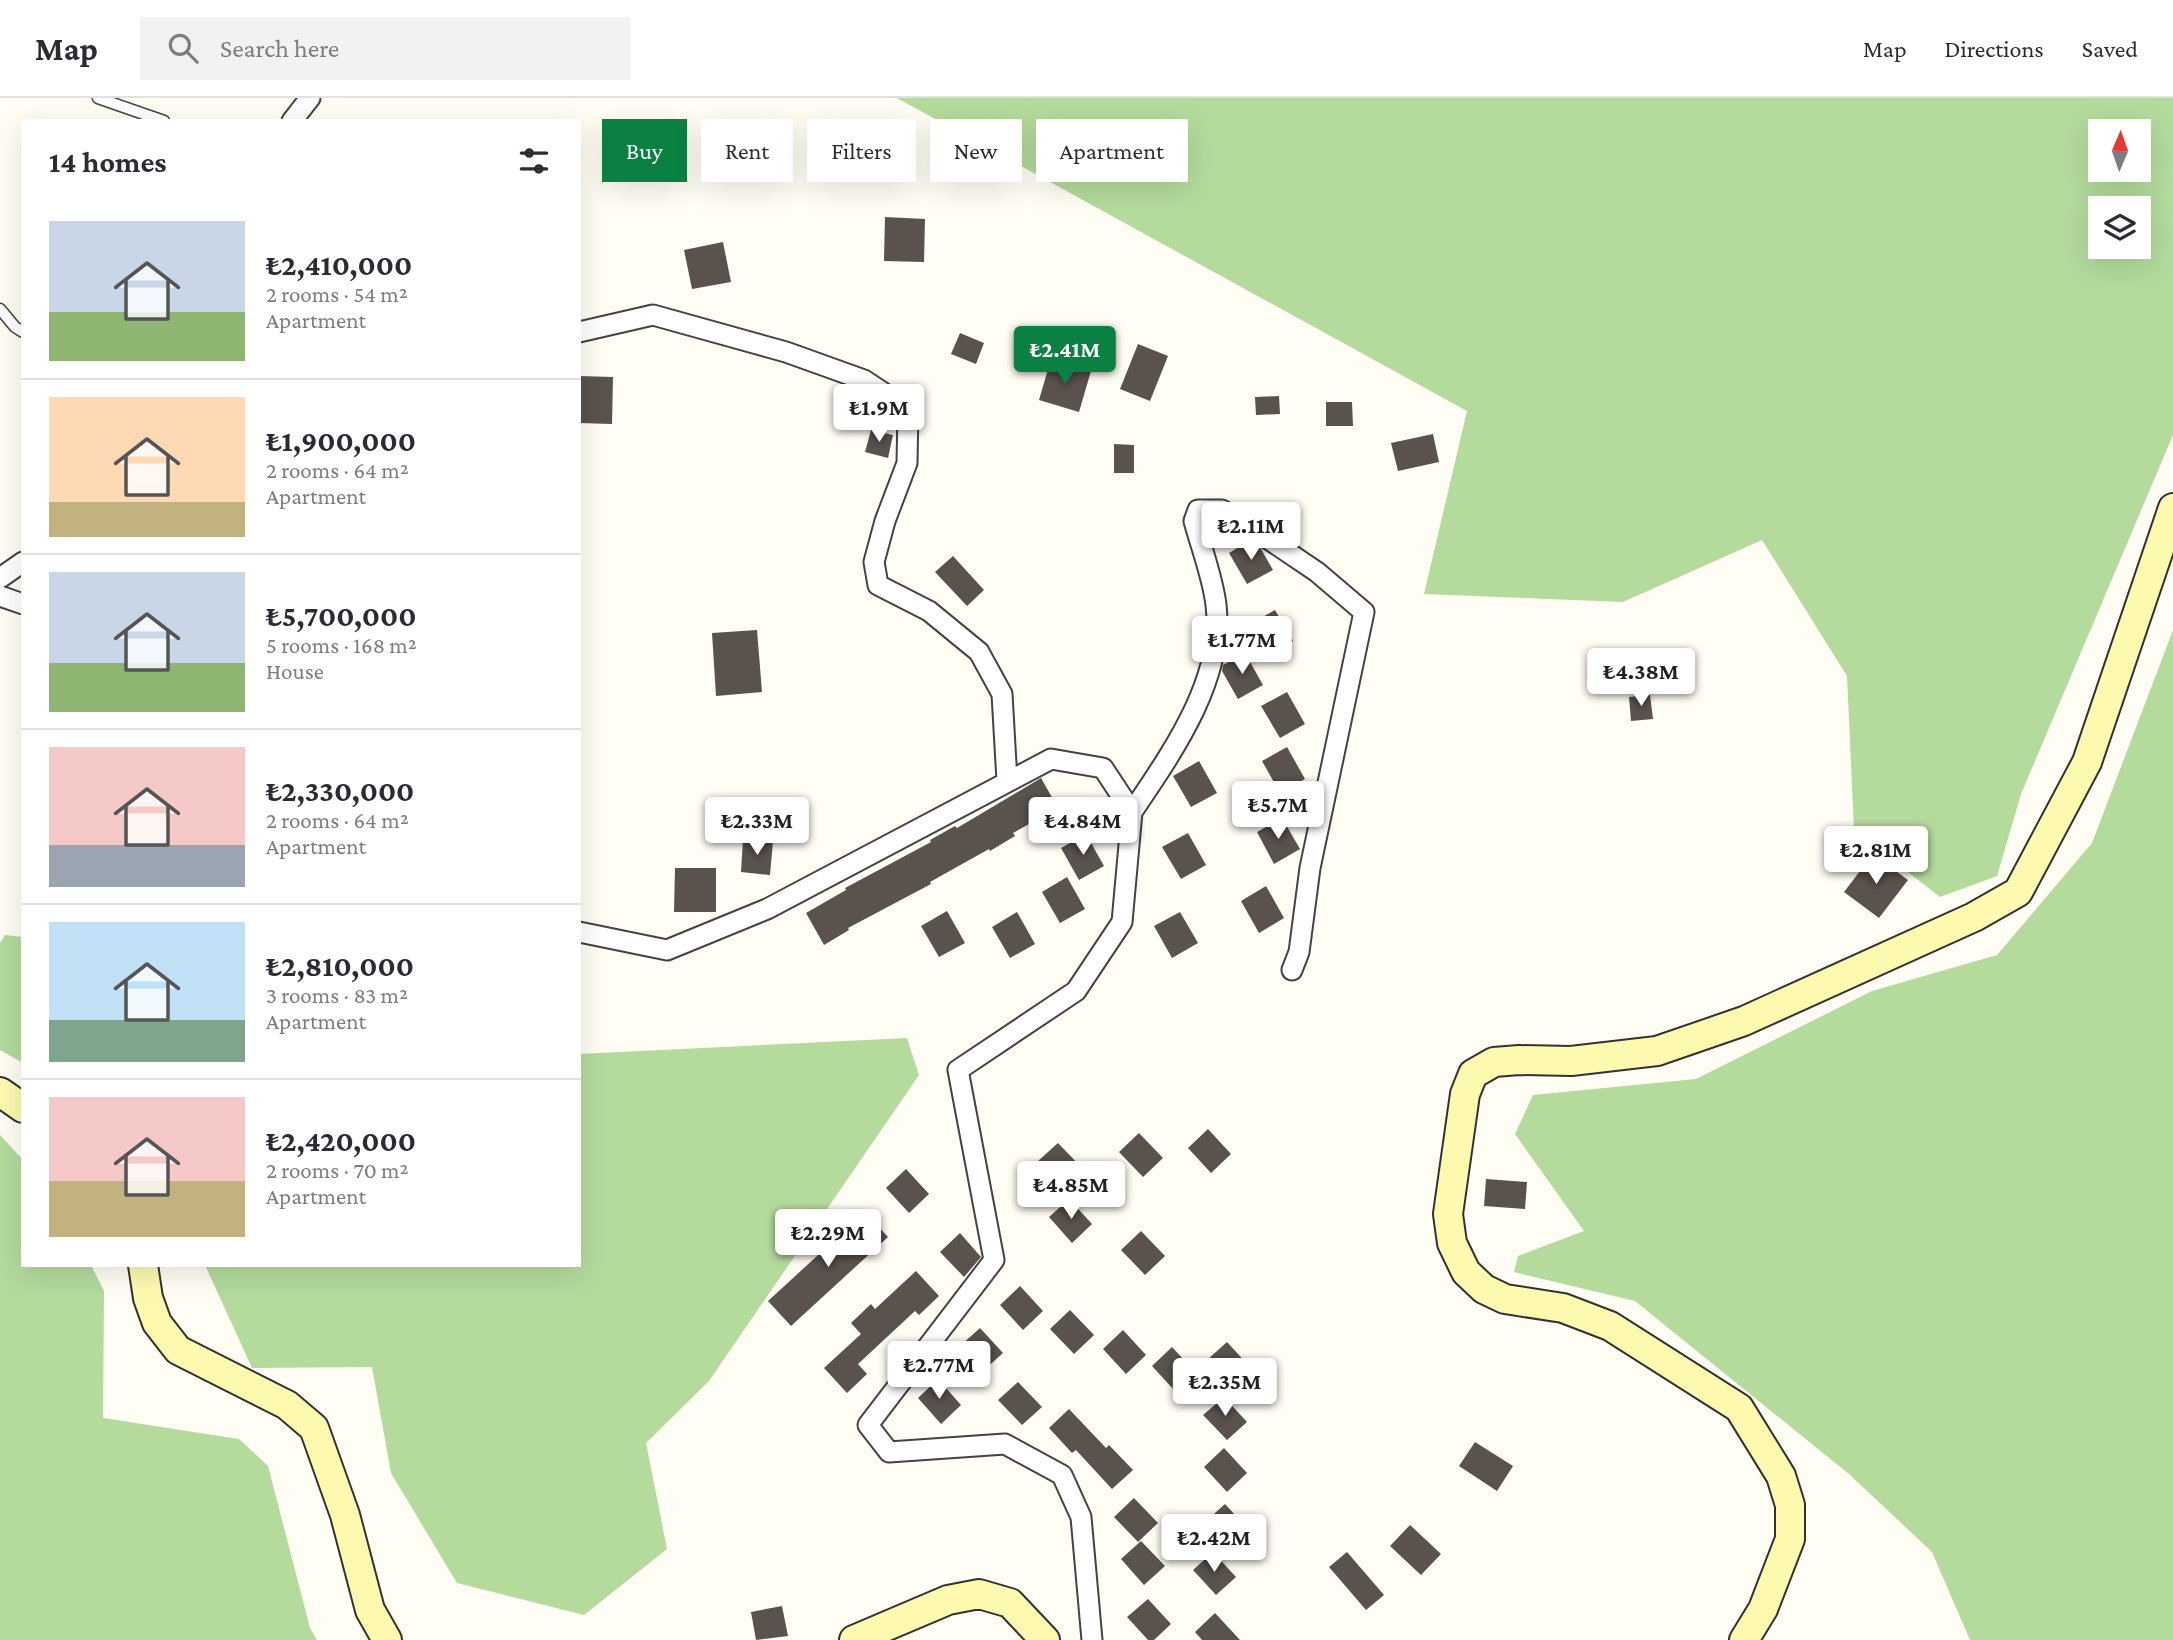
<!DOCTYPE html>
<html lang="en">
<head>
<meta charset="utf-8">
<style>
	body { margin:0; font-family:"Crimson Pro",serif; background:#f2f2f3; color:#2b2b33; height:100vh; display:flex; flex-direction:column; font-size:26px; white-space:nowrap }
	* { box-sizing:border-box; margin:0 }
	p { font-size:23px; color:#7c7c81 }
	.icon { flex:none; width:38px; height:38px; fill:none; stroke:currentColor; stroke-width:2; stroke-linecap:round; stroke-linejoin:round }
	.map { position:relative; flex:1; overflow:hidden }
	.side { position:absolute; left:21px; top:21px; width:560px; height:1148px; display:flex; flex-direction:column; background:#fff; border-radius:0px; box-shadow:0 7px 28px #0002 }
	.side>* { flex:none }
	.guide { position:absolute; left:602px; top:21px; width:665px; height:63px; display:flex; gap:14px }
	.needle { width:46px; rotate:2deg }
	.tools { position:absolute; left:2088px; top:21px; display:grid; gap:14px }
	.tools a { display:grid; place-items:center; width:63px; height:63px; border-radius:0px; background:#fff; box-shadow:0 7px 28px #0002; font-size:35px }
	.price { position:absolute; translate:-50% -60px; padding:0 16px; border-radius:7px; background:#fff; color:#222; font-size:23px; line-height:46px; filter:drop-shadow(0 2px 4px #0008) }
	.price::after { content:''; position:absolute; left:50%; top:42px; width:21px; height:16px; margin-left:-10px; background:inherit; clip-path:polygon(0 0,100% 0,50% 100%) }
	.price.on { background:#0b8043; color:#fff }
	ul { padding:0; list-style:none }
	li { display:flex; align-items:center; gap:21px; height:175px; padding:0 28px }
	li+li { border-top:2px solid #e1e1e2 }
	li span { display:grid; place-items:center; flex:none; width:196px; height:140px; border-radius:0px; color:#555 }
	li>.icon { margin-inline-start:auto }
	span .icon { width:84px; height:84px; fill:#fffc; stroke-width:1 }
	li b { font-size:30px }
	h2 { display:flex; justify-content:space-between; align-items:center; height:84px; padding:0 28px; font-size:30px }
	.chip { padding:0 24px; border-radius:0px; background:#fff; box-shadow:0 7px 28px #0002; font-size:24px; line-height:63px }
	.chip.on { background:#0b8043; color:#fff }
	header { display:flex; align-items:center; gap:42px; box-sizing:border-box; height:98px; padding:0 35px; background:#fff; border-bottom:2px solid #e1e1e2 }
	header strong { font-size:33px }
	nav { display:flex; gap:38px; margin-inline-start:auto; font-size:24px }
	.search { width:490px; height:63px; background:#f2f2f3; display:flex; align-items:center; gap:18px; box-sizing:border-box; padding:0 24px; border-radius:0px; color:#7c7c81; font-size:26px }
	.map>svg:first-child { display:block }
</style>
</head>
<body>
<header>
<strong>Map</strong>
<div class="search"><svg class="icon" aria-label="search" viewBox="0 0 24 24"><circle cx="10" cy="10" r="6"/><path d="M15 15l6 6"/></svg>Search here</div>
<nav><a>Map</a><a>Directions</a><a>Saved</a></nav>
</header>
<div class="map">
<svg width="2173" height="1542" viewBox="0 0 2173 1542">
	<rect width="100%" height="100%" fill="#fffdf4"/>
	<path fill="#b4da9c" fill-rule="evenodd" d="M897,0H2173V337L2021,696L1997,778L1940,799L1854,732L1847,578L1762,442L1623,504L1424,496L1467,313ZM2138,33V72H2100V33ZM2138,110V149H2100V110Z
		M2173,532V1542H1970L1932,1454L1849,1376L1635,1203L1514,1174L1518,1158L1584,1133L1515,1036L1533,997L1696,981L1872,893L1997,857L2092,745Z
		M5,837L23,839V965L0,952V845Z
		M907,940L919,977L709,1283L646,1345L667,1451L584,1517L457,1485L391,1375L372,1269L252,1270L205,1167H579V956Z
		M0,1037L23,1062V1167H91L104,1193L103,1320L239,1341L268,1368L310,1530L317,1542H0Z"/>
	<path fill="#59524d" d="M885,119L925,121L924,164L884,163Z
		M723,144L731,184L692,191L684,152Z
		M960,235L984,245L976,266L951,256Z
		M1138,246L1168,258L1150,303L1120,291Z
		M1051,261L1091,273L1079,314L1039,302Z
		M579,278L613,279L612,326L579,325Z
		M850,290L870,301L865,323L844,319Z
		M1279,298L1280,316L1256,317L1255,299Z
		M1326,304H1352L1353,328H1326Z
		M871,332L893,337L888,360L865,354Z
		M1433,336L1439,364L1398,373L1391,345Z
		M1114,346L1134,347V375H1114Z
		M1249,443L1261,451L1273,472L1247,486L1229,455Z
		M953,458L984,492L967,508L935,474Z
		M1275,512L1293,543L1268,558L1250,526Z
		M757,532L762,594L716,598L712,535Z
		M1245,555L1263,587L1238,601L1222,573L1223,567Z
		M1287,594L1305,626L1280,640L1261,608Z
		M1650,597L1653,621L1631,623L1629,599Z
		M1287,649L1305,681L1280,695L1262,663Z
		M1199,663L1217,695L1191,709L1173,678Z
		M1041,680L1058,710L1013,735L1015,738L990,753L989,751L930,784L931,786L848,830L849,832L824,847L806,815L846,792L845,790L931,744L930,742L955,728L957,730Z
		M1282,720L1300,751L1274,766L1257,734Z
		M1188,735L1206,767L1181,781L1162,749Z
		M1086,736L1104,768L1079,782L1061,750Z
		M743,741L773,743L770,777L741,774Z
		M1873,756L1908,782L1879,820L1844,794Z
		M675,770H716V814H674Z
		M1067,779L1085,811L1060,825L1042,794Z
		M1266,788L1284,820L1259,835L1241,803Z
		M947,813L965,845L939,859L921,828Z
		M1017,814L1035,846L1010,860L992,829Z
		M1180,814L1198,845L1172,860L1154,828Z
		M1208,1031L1231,1056L1211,1075L1188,1050Z
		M1139,1035L1163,1060L1143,1079L1119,1054Z
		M1058,1045L1082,1070L1061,1089L1038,1063Z
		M906,1071L929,1096L909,1115L886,1090Z
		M1486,1081L1527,1084L1525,1111L1484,1108Z
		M1069,1101L1092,1126L1072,1145L1049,1119Z
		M865,1114L888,1139L791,1228L768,1203Z
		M1141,1133L1165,1158L1145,1177L1121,1152Z
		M960,1135L981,1159L964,1179L940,1154Z
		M916,1173L939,1198L919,1217L915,1213L858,1266L867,1276L847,1295L824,1270L861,1236L851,1225L871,1206L875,1211Z
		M1020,1188L1043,1213L1023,1232L1000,1207Z
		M1070,1212L1094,1237L1074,1256L1050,1231Z
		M980,1230L1003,1255L983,1273L960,1248Z
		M1123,1232L1146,1257L1126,1276L1103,1251Z
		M1227,1244L1250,1269L1230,1287L1207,1262Z
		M1172,1249L1195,1274L1175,1293L1152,1268Z
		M938,1281L961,1307L941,1326L918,1300Z
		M1018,1284L1042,1309L1022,1327L998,1302Z
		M1224,1299L1247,1324L1227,1342L1203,1317Z
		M1069,1311L1106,1350L1109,1347L1133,1372L1112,1391L1076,1352L1072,1355L1049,1330Z
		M1475,1344L1513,1368L1497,1393L1459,1368Z
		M1224,1350L1247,1375L1227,1394L1204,1369Z
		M1134,1400L1158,1425L1138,1444L1114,1419Z
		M1225,1406L1248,1431L1228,1449L1205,1424Z
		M1410,1427L1441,1456L1421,1477L1390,1448Z
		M1141,1443L1165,1468L1144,1487L1121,1461Z
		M1213,1454L1236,1479L1216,1497L1193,1472Z
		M1347,1454L1384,1497L1366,1512L1329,1469Z
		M1148,1501L1171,1526L1154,1542H1148L1127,1519Z
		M782,1508L788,1538L756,1542L751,1514Z
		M1215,1515L1240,1542H1202L1195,1534Z"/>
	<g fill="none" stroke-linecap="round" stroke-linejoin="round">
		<g stroke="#434343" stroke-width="13">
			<path id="lane" d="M98,0L164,23
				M0,211L15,229L23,234"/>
		</g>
		<g stroke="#434343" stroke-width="23">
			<path id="street" d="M292,23L310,0
				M579,234L653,217L786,254L864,282L908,311L907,365L885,423L874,464L878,487L929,513L979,554L1002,596L1007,683
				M0,480L23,464
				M0,498L23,506
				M1132,714C1171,656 1225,581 1216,507C1213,480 1201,449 1194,423L1198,412H1222L1252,430L1317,474L1364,514L1310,770L1299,854L1292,872
				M579,834L667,852L767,811L1051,661L1103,670L1132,714L1122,824L1076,893L958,972L994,1162L868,1327L889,1354L1005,1346L1062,1377L1081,1419L1092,1542"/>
		</g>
		<g stroke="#323232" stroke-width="32">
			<path id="secondary" d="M0,994L23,1010
				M143,1167L148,1200L157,1225L178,1252L287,1307L314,1330L345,1417L370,1512L387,1542
				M854,1542L948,1502L979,1496L1010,1505L1045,1542
				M1744,1542L1763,1511L1790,1441V1407L1781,1378L1739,1310L1610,1228L1563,1210L1505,1201L1484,1191L1466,1174L1452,1145L1448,1116L1465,996L1473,976L1494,964L1519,962L1571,963L1657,953L1744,923L1974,819L2018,794L2087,664L2173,410"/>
		</g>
		<use href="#lane" stroke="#fff" stroke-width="10"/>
		<use href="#street" stroke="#fff" stroke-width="19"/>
		<use href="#secondary" stroke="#fdfab0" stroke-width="28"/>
	</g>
</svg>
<div class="tools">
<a><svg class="needle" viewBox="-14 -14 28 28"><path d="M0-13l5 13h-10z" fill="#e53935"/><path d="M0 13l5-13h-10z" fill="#7c7c81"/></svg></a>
<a><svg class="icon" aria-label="layers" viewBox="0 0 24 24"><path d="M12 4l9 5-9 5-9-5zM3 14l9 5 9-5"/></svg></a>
</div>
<b class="price on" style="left:1065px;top:288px">₺2.41M</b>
<b class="price" style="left:879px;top:346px">₺1.9M</b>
<b class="price" style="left:1251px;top:464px">₺2.11M</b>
<b class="price" style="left:1242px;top:578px">₺1.77M</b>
<b class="price" style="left:1641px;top:610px">₺4.38M</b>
<b class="price" style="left:1278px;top:743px">₺5.7M</b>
<b class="price" style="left:757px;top:759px">₺2.33M</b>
<b class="price" style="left:1083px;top:759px">₺4.84M</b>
<b class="price" style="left:1876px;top:788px">₺2.81M</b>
<b class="price" style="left:1071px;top:1123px">₺4.85M</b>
<b class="price" style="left:828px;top:1171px">₺2.29M</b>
<b class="price" style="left:939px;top:1303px">₺2.77M</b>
<b class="price" style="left:1225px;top:1320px">₺2.35M</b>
<b class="price" style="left:1214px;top:1476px">₺2.42M</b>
<div class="guide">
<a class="chip on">Buy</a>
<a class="chip">Rent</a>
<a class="chip">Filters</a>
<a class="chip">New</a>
<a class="chip">Apartment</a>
</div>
<section class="side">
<h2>14 homes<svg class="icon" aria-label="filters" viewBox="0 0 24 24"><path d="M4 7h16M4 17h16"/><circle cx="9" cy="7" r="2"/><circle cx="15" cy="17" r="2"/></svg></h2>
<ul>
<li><span style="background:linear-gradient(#c9d6e8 65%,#8fb573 0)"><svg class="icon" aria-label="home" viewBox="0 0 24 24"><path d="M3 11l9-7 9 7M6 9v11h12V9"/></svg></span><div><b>₺2,410,000</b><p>2 rooms · 54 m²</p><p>Apartment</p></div></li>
<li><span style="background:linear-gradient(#ffd9b3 75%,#c2b280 0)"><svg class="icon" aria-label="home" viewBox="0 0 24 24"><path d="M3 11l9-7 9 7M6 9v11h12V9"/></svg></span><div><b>₺1,900,000</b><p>2 rooms · 64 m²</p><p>Apartment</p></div></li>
<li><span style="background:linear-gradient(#c9d6e8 65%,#8fb573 0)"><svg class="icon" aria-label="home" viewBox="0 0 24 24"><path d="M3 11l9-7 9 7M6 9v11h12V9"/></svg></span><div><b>₺5,700,000</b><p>5 rooms · 168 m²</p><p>House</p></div></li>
<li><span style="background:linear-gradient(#f6c9c9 70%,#9aa5b1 0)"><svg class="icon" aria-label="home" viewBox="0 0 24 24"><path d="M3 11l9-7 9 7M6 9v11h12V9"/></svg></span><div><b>₺2,330,000</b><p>2 rooms · 64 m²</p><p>Apartment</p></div></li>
<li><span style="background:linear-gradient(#bfe0f5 70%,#7fa58c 0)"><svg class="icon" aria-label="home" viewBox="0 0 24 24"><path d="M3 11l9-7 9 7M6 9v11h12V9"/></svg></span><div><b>₺2,810,000</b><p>3 rooms · 83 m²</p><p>Apartment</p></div></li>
<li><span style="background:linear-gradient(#f6c9c9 60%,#c2b280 0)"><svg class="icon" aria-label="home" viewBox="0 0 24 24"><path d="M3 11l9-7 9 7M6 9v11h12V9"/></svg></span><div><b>₺2,420,000</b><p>2 rooms · 70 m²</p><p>Apartment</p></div></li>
</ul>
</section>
</div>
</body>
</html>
